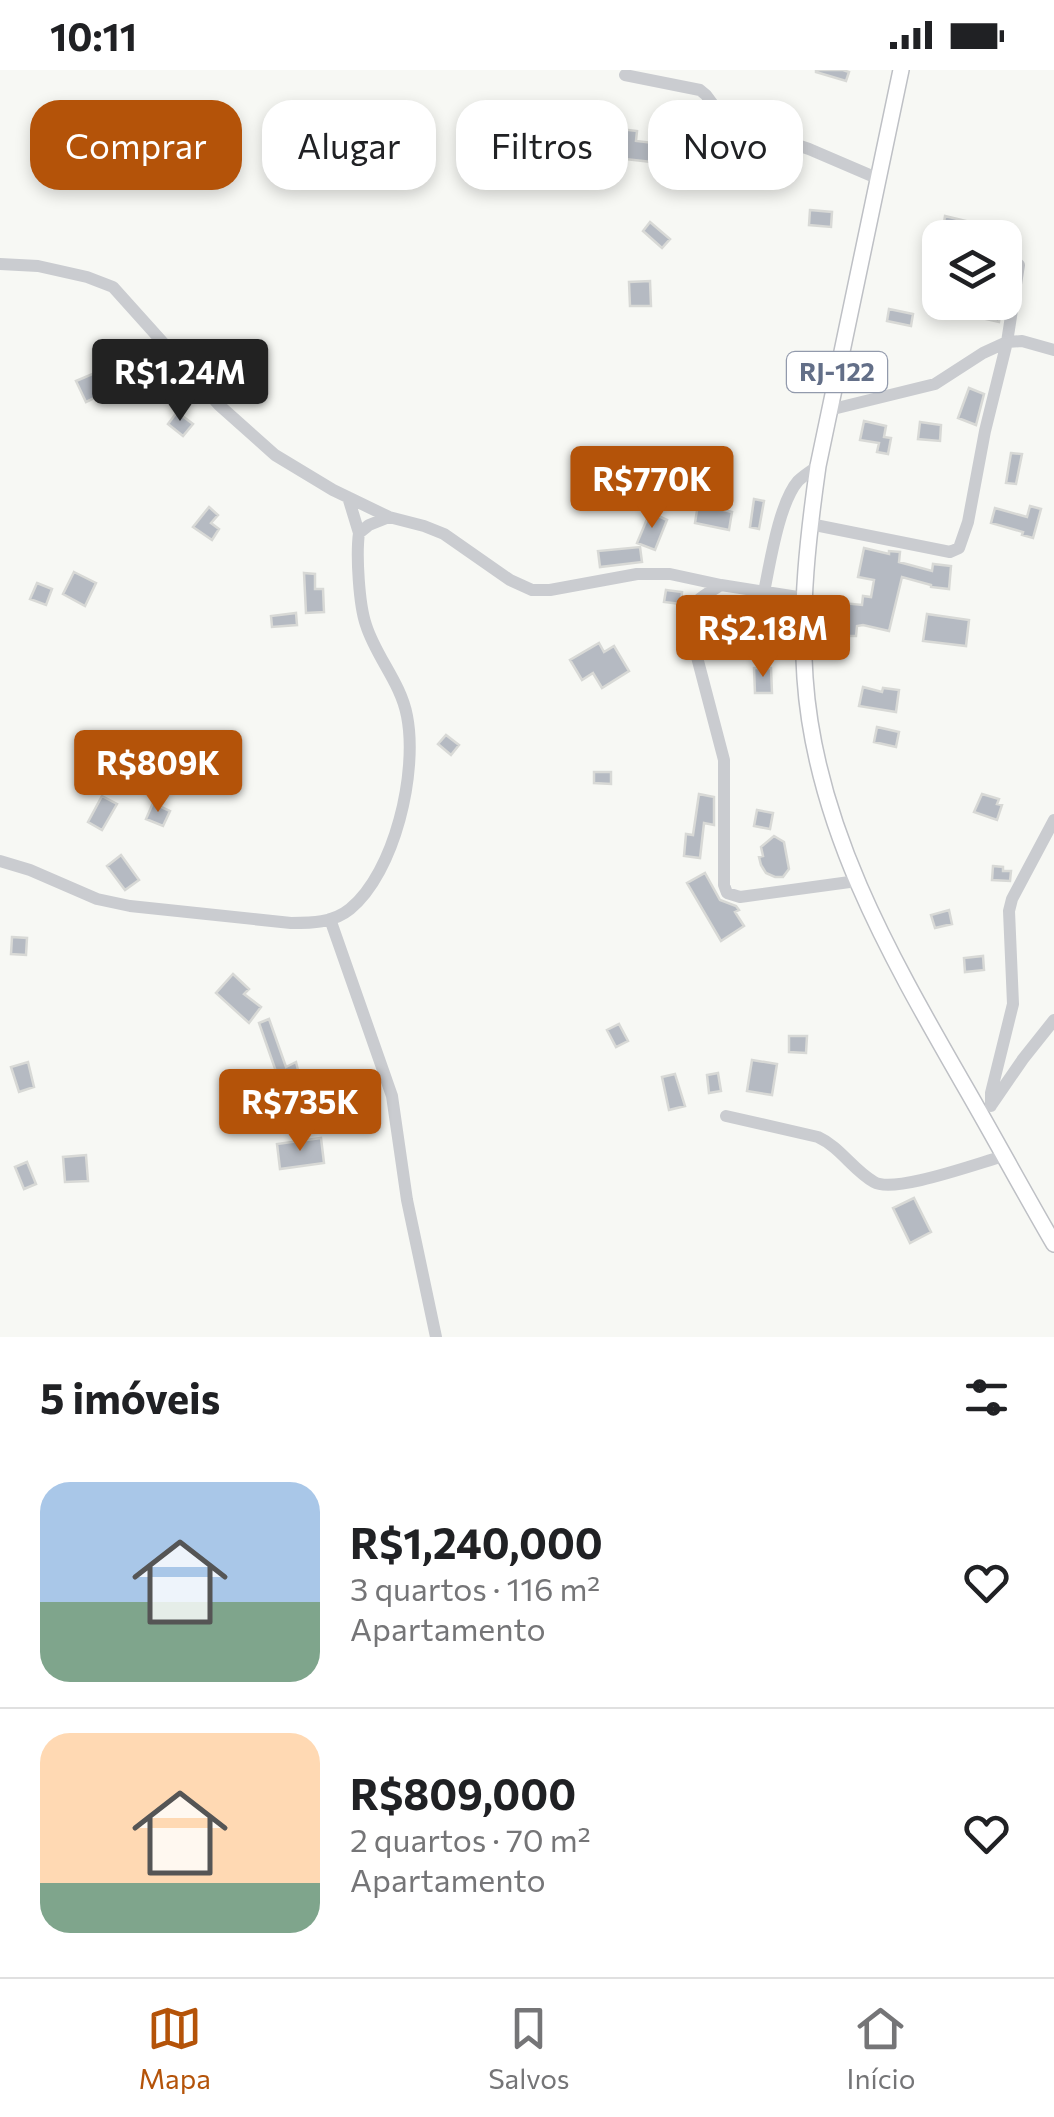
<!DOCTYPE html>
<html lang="pt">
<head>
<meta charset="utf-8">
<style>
	body { margin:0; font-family:Commissioner,sans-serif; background:#f6f6f6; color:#202124; height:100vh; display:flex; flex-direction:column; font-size:38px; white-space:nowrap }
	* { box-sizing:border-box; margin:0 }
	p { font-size:32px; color:#757577 }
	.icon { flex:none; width:55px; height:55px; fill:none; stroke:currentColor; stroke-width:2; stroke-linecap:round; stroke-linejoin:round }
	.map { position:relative; height:1267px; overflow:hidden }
	.drawer { display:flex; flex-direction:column; background:#fff; flex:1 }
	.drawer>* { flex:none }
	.top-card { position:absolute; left:30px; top:30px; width:995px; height:90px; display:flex; gap:20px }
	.tools { position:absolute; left:922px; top:150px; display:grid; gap:20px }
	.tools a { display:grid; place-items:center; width:100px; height:100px; border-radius:20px; background:#fff; box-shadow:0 5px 15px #0003; font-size:50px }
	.price { position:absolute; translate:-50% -85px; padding:0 22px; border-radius:10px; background:#b45309; color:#fff; font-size:32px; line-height:65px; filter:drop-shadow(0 2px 5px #0008) }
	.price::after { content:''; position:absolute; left:50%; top:60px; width:30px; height:22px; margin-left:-15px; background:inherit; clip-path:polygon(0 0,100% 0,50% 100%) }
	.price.current { background:#222; color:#fff }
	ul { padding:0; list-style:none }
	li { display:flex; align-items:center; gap:30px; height:250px; padding:0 40px }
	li+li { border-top:2px solid #e0e0e0 }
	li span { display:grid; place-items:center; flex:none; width:280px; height:200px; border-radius:30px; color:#555 }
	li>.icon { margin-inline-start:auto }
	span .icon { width:120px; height:120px; fill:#fffc; stroke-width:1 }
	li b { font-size:42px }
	h2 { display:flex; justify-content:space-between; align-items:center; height:120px; padding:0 40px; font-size:42px }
	.chip { padding:0 35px; border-radius:30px; background:#fff; box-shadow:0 5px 15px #0003; font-size:35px; line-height:90px }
	.chip.current { background:#b45309; color:#fff }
	.status { display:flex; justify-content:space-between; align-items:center; height:70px; padding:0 50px; background:#fff; direction:ltr }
	.status svg { height:28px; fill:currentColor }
	.menu { display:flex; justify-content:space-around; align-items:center; height:140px; border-top:2px solid #e0e0e0; background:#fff; font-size:28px; color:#757577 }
	.menu a { display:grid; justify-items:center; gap:5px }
	.menu .current { color:#b45309 }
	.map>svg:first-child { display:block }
</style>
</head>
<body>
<div class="status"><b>10:11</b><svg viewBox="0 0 49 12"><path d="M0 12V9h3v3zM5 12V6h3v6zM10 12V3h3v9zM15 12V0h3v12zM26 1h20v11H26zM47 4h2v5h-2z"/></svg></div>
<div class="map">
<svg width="1054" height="1267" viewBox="0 0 1054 1267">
	<rect width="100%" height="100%" fill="#f7f8f4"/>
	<path fill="#b5bac2" stroke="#d8d9d6" stroke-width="2.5" d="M816,0H843L849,2L846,11L816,2Z
		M620,59L637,61L636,71L654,73L652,92L616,88Z
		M35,64H49L51,98H36Z
		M810,140L832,142L831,157L809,155Z
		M945,146L1003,160L1001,168H965V163L943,159Z
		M650,152L670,169L662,178L643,161Z
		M650,211L651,236H630L629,212Z
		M985,232L1002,235L999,252L982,248Z
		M889,239L913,244L911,256L887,251Z
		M97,302L107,322L86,332L76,311Z
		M969,318L984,324L976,355L958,348Z
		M177,342L193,354L183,366L168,354Z
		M864,351L886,356L884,367L891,368L888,384L877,382L879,373L860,370Z
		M920,352L941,355L940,371L918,369Z
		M1011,383L1022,384L1016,414L1006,413Z
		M754,429L764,431L759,459L750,457Z
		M698,434L732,442L729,460L695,453Z
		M1030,436L1041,439L1033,468L1022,465L1023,462L991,453L995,438L1027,447Z
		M209,437L218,445L211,453L219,459L212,470L193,457Z
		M650,442L667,450L655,480L637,473Z
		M640,477L642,492L600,497L598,481Z
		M864,478L889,484V481L900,482L899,492L932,501L933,494L951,496L949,519L931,517V515L902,507L889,561L863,555L857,556L856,566H841L842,549H838L839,535L842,537L843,533L862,535L863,526L871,527L874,510L858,507Z
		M74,502L96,513L85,536L63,524Z
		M304,503L315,504V519H323L324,542L306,543Z
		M37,513L52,519L46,535L30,529Z
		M666,520L682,522L681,534L664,532Z
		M296,543L297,555L272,557L271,546Z
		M927,544L969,550L966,576L923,571Z
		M599,573L604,582L614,576L629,601L602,618L593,603L582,610L570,590Z
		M754,598H771L772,623H755Z
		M863,617L882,622L883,618L899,620L896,642L859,636Z
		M877,657L899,662L896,677L874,672Z
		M446,665L459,675L451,685L438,674Z
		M594,702H611V714L594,713Z
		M699,724L714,727V755L704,753L700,788L684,786L686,764L693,765Z
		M982,724L999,729L997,734L1002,735L997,750L974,742Z
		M102,726L117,734L102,760L88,752Z
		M153,733L170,741L163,756L146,749Z
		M757,740L773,743L770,759L754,756Z
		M774,766L784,772L789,799L783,807H775L766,803L761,795L759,787L763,786L761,777Z
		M121,785L139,810L125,820L107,796Z
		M993,796L1003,797V801H1011L1010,811L992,810Z
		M705,803L720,830L736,836L739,840L735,842L744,856L721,871L687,813Z
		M949,840L952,854L935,858L931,845Z
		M12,867L27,868L26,885L11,884Z
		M983,886L984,900L965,902L964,888Z
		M233,904L249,919L244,924L261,937L249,953L216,923Z
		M269,949L286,997L296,992L304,1025L282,1030L279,1010L259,953Z
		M619,954L628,971L616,977L607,960Z
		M789,966H807L806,983L789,982Z
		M752,990L777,994L772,1025L747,1021Z
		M28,992L34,1017L19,1022L11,997Z
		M718,1003L721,1021L709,1023L707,1005Z
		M675,1004L685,1036L669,1040L662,1007Z
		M321,1068L324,1093L280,1099L277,1074Z
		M86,1085L88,1111L65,1112L63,1087Z
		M27,1092L36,1114L24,1119L15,1097Z
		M914,1128L931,1162L910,1173L893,1138Z"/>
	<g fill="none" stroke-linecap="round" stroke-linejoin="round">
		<g stroke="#bec0c5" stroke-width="18">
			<path id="major" d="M901,0L818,396C808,466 800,537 805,608C815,755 889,884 960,1008C992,1063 1022,1119 1054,1174"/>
		</g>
		<path stroke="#caccd0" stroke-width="12" d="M625,5L700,20L706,25L720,44L732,53L809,79L879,109
			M0,194L38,196L87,207L113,217L219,335L275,385L333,420L389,447L424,456L444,464L510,510L532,520H550L637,504H670L721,515L804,528
			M829,340L935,314L983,283L1007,272L1022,271L1054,280
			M348,427L359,463
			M810,454L950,482L959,478L968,452L985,361L1007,272L1019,195
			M721,515C707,524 689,532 687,549L724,690V815L727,823L740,827L857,811
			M764,522C770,493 779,433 798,411C804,405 811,401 818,396
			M0,791L30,800L97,829L130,836L291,853C311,853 333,853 350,839C395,802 418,702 407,646C401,613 376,587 366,555C359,535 356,485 359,463L369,455L389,447
			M330,849L392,1026L407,1130L436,1267
			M992,1034L1023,989L1054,950
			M991,1036V1023L1013,934L1009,841L1012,829L1054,750
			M726,1046L818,1067C840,1077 853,1100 874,1112C894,1124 978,1093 1004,1086"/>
		<use href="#major" stroke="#fff" stroke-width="15"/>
	</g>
	<g text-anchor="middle" stroke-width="10" stroke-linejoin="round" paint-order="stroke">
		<rect fill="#fff" stroke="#929aac" stroke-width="2.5" x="787" y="282" width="100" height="40" rx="8"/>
		<g font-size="25" font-weight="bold" fill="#636f88">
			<text x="837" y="311">RJ-122</text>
		</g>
	</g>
</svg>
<div class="tools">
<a><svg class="icon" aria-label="layers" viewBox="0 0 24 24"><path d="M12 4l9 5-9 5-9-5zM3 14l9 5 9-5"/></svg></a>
</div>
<b class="price current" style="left:180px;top:354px">R$1.24M</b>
<b class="price" style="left:652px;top:461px">R$770K</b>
<b class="price" style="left:763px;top:610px">R$2.18M</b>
<b class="price" style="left:158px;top:745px">R$809K</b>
<b class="price" style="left:300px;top:1084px">R$735K</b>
<div class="top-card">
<a class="chip current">Comprar</a>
<a class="chip">Alugar</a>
<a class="chip">Filtros</a>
<a class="chip">Novo</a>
</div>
</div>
<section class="drawer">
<h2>5 imóveis<svg class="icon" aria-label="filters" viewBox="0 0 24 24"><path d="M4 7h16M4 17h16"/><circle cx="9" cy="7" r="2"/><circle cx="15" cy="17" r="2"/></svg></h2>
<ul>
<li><span style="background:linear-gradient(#a9c7e8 60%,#7fa58c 0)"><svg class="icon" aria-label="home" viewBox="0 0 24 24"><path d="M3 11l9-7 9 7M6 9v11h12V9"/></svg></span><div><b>R$1,240,000</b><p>3 quartos · 116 m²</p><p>Apartamento</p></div><svg class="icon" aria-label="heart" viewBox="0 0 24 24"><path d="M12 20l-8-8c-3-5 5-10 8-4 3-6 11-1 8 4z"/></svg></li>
<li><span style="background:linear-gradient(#ffd9b3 75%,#7fa58c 0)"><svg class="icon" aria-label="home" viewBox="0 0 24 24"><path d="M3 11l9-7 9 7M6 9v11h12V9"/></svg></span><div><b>R$809,000</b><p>2 quartos · 70 m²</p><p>Apartamento</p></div><svg class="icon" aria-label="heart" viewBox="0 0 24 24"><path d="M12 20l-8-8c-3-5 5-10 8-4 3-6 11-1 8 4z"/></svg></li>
</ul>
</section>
<nav class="menu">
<a class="current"><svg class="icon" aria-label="map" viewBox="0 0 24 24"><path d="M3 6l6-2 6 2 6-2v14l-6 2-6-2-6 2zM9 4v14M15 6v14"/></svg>Mapa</a>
<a><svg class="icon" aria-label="saved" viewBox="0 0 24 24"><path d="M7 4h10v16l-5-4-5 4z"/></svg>Salvos</a>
<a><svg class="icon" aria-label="home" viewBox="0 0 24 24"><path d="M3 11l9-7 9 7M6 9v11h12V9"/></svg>Início</a>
</nav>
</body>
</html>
